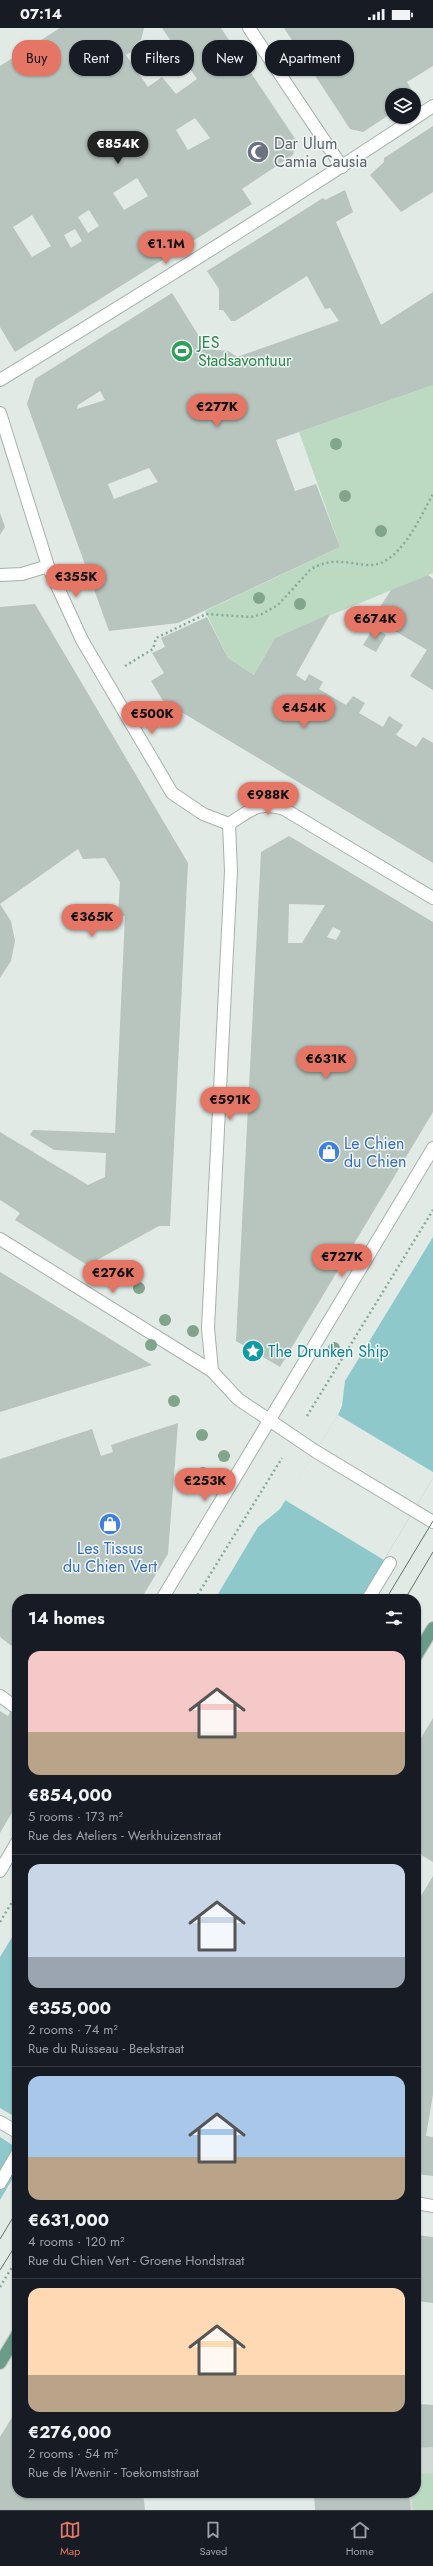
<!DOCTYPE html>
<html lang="en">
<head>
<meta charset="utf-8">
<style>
	body { margin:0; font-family:Jost,sans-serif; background:#20242c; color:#f1f3f6; height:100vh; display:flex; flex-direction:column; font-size:15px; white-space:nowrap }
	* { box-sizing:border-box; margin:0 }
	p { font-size:13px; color:#9ea1a6 }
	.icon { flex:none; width:22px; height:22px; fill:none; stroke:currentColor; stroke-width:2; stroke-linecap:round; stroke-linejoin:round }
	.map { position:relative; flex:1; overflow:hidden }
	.sheet { position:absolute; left:12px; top:1566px; width:409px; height:904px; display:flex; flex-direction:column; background:#171b24; border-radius:16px; box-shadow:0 1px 3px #0004 }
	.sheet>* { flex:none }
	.hud { position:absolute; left:12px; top:12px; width:409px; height:36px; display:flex; gap:8px }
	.buttons { position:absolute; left:385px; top:60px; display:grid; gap:8px }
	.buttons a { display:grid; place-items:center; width:36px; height:36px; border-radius:50%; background:#171b24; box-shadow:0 1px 3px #0004; font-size:20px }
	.price { position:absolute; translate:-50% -34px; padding:0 9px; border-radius:14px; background:#e57665; color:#111; font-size:13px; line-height:26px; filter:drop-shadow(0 1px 2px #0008) }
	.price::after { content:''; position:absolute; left:50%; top:24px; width:12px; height:9px; margin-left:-6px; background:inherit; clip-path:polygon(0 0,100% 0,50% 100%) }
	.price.on { background:#222; color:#fff }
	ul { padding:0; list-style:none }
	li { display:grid; align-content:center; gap:8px; height:212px; padding:0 16px }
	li+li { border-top:1px solid #363941 }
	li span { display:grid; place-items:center; height:124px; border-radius:12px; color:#555 }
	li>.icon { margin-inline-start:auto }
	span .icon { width:72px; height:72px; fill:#fffc; stroke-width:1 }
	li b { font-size:17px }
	h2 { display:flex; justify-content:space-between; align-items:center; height:48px; padding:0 16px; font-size:17px }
	.pill { padding:0 14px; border-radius:16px; background:#171b24; box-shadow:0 1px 3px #0004; font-size:14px; line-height:36px }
	.pill.on { background:#e57665; color:#111 }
	.status { display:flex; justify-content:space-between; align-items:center; height:28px; padding:0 20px; background:#171b24; direction:ltr }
	.status svg { height:11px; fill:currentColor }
	.menu { display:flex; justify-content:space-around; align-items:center; height:56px; border-top:1px solid #363941; background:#171b24; font-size:11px; color:#9ea1a6 }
	.menu a { display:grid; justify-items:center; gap:2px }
	.menu .on { color:#e57665 }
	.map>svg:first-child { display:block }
</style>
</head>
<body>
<div class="status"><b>07:14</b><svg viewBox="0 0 49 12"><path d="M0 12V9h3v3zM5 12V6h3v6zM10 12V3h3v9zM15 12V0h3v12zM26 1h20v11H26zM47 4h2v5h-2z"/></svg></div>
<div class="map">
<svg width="433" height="2482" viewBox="0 0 433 2482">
	<rect width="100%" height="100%" fill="#e2eae5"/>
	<path fill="#d0dad4" d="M416,2376L433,2377V2482H411L409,2465H416Z"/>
	<path fill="#bcdac1" d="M433,357V545L275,610L254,647L228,630L205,583L340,519L299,404Z
		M433,2445V2482H413L412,2465H416V2446Z"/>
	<path fill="#8ec8cb" d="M433,1209V1450L361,1571H215L258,1499L280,1481L338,1387L342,1378L345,1353Z
		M17,1901V2143L0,2172V1929Z"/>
	<path fill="#e2eae5" d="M338,1387L433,1444V1450L384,1532L285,1472Z
		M0,2080L17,2090V2120L0,2109Z"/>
	<path fill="#b7c5be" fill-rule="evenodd" d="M60,0H144L141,12L134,17L136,21L126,27L148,59L162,49L176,66L197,51L162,0H221L296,112L293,127L242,161L252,176L15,324L0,299V38ZM195,90L210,110L188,122L176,102ZM137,150L148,168L124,182L113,165ZM89,182L99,198L88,205L78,189ZM32,187L51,218L32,229L13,199ZM75,201L82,213L71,220L64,207Z
		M284,0H433V38L407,54L416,69L414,71V67H392V85L363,104L350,101Z
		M433,98V164L401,184L370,147L384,134V130Z
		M345,162L353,184L336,194L381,297L433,264V357L276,412L295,463L316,456L340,519L178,595L109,603L27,376L35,351L172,265L207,321L228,323L237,329L339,293L330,280L325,281L307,248L235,293H231L223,282H219V261L207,243L323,170L325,172ZM100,363L105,372L77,381L78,377ZM149,440L158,454L114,471L108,456Z
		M0,485L5,499L0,507Z
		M428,547L433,551V662L410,648L427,622L373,590L391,562Z
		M35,576L188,835L170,1198H159L97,1232L92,1240L15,1192L20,1185L0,1172V1104L88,1157L105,1149L106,1125L54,1122L30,1107L33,1102L115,1105L125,888L118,887L120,854L105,830L83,831L78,821L0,876L11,893L15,913L11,933L0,950V579Z
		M330,586L296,647L305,653L309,646L323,654L319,661L346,677L353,668L365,675L359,685L383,699L389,688L403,697L396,707L416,719L423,709L433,715V835L163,673L151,653L164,645L152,625L165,619L161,610L207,589L228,630L254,647L275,610Z
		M374,599L386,607L376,624L363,617Z
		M289,808L433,894V1084L280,1339L236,1313L261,824ZM289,876L325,877L302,915H288ZM333,899L341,903L336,912L327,909Z
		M0,1244L107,1309L152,1337L0,1384Z
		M178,1395L168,1526L141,1571H17V1622L0,1609V1431L92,1401L101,1428L113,1424L111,1417Z
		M17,1672V1776L0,1805V1683L8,1688Z
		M433,1690V1834L418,1825L416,1829V1718Z
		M433,1848V2066L426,2108L433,2109V2148L416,2146V1876Z
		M416,2207L433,2209V2275L416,2273Z
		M416,2376L433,2377V2419L416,2420Z
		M17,2381V2465H143L145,2482H0V2409Z
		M314,2465H409L411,2482H315Z"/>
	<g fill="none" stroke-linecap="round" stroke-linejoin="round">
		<g stroke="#a5b2ab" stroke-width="14">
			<path id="minor" d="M249,0L342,139
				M0,352C146,263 291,173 433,78
				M0,385L48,538L82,612L172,765L203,786L229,796
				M0,547L22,546L48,538
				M229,796C251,782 257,773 284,781L433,870
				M0,1211L212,1343L238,1371L315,1423L433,1494
				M212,1343L208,1300L231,843L229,796
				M162,1571L433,1120
				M368,1571L390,1535
				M0,1668L14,1678
				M0,1843L17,1814
				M0,2094L17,2104
				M0,2155L17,2126
				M416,2175L433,2178"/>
		</g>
		<g stroke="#c1c8c5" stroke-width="14">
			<path id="major" d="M416,1628L433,1600
				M0,2335L17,2307"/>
		</g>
		<path stroke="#85ab9b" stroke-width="2.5" stroke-dasharray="2 3" stroke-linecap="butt" d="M125,638L153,621L156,610L206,586L251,589L262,586L278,577L311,541C333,529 344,535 367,537C399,540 420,489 433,466
			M307,1388L433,1182
			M195,1571L282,1430
			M0,1894L17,1866
			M0,2259L17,2231"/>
		<use href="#minor" stroke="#fff" stroke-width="12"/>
		<use href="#major" stroke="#6a9c89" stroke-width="12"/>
		<path stroke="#5e756c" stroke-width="1" d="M386,1571L433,1493
			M405,1571L433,1524
			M0,2211L17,2183
			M0,2242L17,2215"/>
	</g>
	<g fill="#81a58b">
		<circle cx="336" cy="416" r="6"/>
		<circle cx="345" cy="468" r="6"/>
		<circle cx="381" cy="503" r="6"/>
		<circle cx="259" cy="570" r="6"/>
		<circle cx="300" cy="576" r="6"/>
		<circle cx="139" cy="1260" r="6"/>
		<circle cx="165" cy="1292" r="6"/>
		<circle cx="193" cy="1303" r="6"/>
		<circle cx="151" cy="1317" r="6"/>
		<circle cx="334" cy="1320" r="6"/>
		<circle cx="174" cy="1373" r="6"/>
		<circle cx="202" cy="1407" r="6"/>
		<circle cx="224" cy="1428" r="6"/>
		<circle cx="203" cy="1445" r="6"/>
	</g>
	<defs>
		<g id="mosque-disc" transform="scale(1.15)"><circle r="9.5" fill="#6b7280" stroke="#f2f7f4"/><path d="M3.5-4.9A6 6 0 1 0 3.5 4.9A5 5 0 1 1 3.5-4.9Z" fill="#fff"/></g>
		<g id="stadium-disc" transform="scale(1.15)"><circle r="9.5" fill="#2e9e5b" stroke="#f2f7f4"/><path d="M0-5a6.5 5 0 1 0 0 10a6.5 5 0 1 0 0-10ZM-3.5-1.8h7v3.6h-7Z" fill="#fff"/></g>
		<g id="shop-disc" transform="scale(1.15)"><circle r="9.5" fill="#3f7fe0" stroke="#f2f7f4"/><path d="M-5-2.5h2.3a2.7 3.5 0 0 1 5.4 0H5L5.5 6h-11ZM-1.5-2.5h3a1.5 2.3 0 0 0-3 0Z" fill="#fff"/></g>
		<g id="sight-disc" transform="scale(1.15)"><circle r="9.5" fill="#0f9aa8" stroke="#f2f7f4"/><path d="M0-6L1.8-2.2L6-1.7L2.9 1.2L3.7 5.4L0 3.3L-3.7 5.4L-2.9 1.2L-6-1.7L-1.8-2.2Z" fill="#fff"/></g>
	</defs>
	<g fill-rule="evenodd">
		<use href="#mosque-disc" x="258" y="124"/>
		<use href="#stadium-disc" x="182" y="323"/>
		<use href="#shop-disc" x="329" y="1124"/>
		<use href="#sight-disc" x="253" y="1323"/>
		<use href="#shop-disc" x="110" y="1496"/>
	</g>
	<g text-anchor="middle" stroke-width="3" stroke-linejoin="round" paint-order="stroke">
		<g font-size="16" fill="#5b616d" stroke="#f2f7f4" text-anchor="start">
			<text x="274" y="121">Dar Ulum<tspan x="274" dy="18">Camia Causia</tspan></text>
		</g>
		<g font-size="16" fill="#27864d" stroke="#f2f7f4" text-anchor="start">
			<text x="198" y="320">JES<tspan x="198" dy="18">Stadsavontuur</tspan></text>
		</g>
		<g font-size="16" fill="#366cbe" stroke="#f2f7f4" text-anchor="start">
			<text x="344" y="1121">Le Chien<tspan x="344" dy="18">du Chien</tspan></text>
			<text x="110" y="1526" text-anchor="middle">Les Tissus<tspan x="110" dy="18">du Chien Vert</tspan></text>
		</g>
		<g font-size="16" fill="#0d838f" stroke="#f2f7f4" text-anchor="start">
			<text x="268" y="1329">The Drunken Ship</text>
		</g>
	</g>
</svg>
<div class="buttons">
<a><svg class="icon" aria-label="layers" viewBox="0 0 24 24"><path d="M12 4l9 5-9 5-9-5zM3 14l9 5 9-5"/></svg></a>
</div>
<b class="price on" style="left:118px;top:137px">€854K</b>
<b class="price" style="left:166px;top:237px">€1.1M</b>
<b class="price" style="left:217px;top:400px">€277K</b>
<b class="price" style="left:76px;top:570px">€355K</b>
<b class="price" style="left:375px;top:612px">€674K</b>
<b class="price" style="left:304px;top:701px">€454K</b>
<b class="price" style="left:152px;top:707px">€500K</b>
<b class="price" style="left:268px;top:788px">€988K</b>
<b class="price" style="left:92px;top:910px">€365K</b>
<b class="price" style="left:326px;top:1052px">€631K</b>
<b class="price" style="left:230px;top:1093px">€591K</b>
<b class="price" style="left:342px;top:1250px">€727K</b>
<b class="price" style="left:113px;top:1266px">€276K</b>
<b class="price" style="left:205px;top:1474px">€253K</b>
<div class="hud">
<a class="pill on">Buy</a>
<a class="pill">Rent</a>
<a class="pill">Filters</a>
<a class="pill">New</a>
<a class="pill">Apartment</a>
</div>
<section class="sheet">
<h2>14 homes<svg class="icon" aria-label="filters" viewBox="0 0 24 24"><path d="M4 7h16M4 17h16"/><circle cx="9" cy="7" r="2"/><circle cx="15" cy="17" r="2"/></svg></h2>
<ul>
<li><span style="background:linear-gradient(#f6c9c9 65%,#b9a48a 0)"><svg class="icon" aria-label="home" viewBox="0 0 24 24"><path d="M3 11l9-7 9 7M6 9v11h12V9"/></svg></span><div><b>€854,000</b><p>5 rooms · 173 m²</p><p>Rue des Ateliers - Werkhuizenstraat</p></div></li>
<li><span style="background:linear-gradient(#c9d6e8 75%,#9aa5b1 0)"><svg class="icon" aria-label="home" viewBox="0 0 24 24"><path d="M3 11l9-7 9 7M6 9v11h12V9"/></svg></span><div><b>€355,000</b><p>2 rooms · 74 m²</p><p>Rue du Ruisseau - Beekstraat</p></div></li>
<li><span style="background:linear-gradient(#a9c7e8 65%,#b9a48a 0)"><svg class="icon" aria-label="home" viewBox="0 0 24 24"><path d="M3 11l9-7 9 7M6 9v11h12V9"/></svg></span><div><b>€631,000</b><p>4 rooms · 120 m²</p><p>Rue du Chien Vert - Groene Hondstraat</p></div></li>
<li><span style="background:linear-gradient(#ffd9b3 70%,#b9a48a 0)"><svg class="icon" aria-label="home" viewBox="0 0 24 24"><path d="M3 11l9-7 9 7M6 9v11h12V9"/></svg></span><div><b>€276,000</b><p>2 rooms · 54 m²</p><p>Rue de l'Avenir - Toekomststraat</p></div></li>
</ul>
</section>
</div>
<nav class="menu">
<a class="on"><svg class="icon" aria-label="map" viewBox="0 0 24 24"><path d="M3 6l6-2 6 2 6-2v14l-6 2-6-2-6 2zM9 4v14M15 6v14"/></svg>Map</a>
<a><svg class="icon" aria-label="saved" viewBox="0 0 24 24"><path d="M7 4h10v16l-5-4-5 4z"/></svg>Saved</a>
<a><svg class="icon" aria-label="home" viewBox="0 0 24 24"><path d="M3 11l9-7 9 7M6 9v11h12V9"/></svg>Home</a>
</nav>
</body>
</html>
